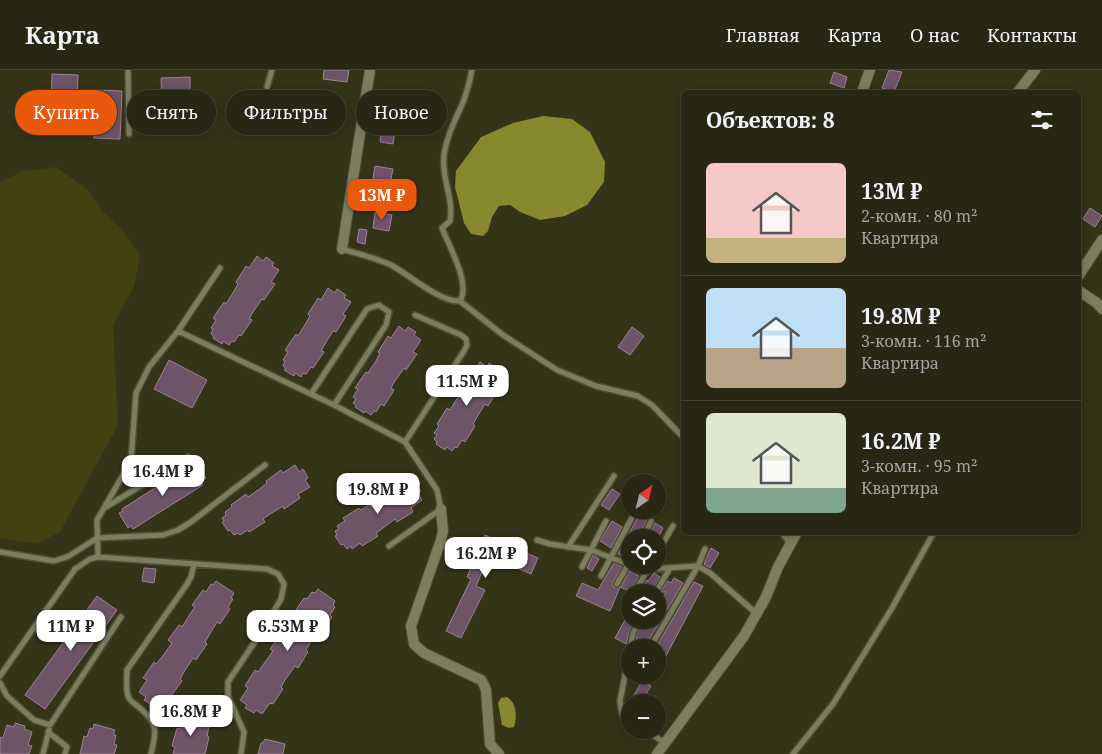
<!DOCTYPE html>
<html lang="ru">
<head>
<meta charset="utf-8">
<style>
	body { margin:0; font-family:"Noto Serif",serif; background:#333321; color:#f1f3f6; height:100vh; display:flex; flex-direction:column; font-size:19px; white-space:nowrap }
	* { box-sizing:border-box; margin:0 }
	p { font-size:16px; color:#a4a5a0 }
	.icon { flex:none; width:28px; height:28px; fill:none; stroke:currentColor; stroke-width:2; stroke-linecap:round; stroke-linejoin:round }
	.map { position:relative; flex:1; overflow:hidden }
	.side { position:absolute; left:681px; top:20px; width:400px; height:445px; display:flex; flex-direction:column; background:#272713; border-radius:8px; box-shadow:0 2px 12px #0003,0 0 0 1px #434433 }
	.side>* { flex:none }
	.hud { position:absolute; left:15px; top:20px; width:475px; height:45px; display:flex; gap:10px }
	.needle { width:32px; rotate:35deg }
	.fabs { position:absolute; left:621px; top:404px; display:grid; gap:10px }
	.fabs a { display:grid; place-items:center; width:45px; height:45px; border-radius:50%; background:#272713; box-shadow:0 2px 12px #0003,0 0 0 1px #434433; font-size:25px }
	.price { position:absolute; translate:-50% -42px; padding:0 11px; border-radius:10px; background:#fff; color:#222; font-size:16px; line-height:32px; filter:drop-shadow(0 1px 2px #0008) }
	.price::after { content:''; position:absolute; left:50%; top:30px; width:15px; height:11px; margin-left:-8px; background:inherit; clip-path:polygon(0 0,100% 0,50% 100%) }
	.price.selected { background:#ea580c; color:#fff }
	ul { padding:0; list-style:none }
	li { display:flex; align-items:center; gap:15px; height:125px; padding:0 25px }
	li+li { border-top:1px solid #434433 }
	li span { display:grid; place-items:center; flex:none; width:140px; height:100px; border-radius:8px; color:#555 }
	li>.icon { margin-inline-start:auto }
	span .icon { width:60px; height:60px; fill:#fffc; stroke-width:1 }
	li b { font-size:21px }
	h2 { display:flex; justify-content:space-between; align-items:center; height:60px; padding:0 25px; font-size:21px }
	.pill { padding:0 18px; border-radius:22px; background:#272713; box-shadow:0 2px 12px #0003,0 0 0 1px #434433; font-size:18px; line-height:45px }
	.pill.selected { background:#ea580c; color:#fff }
	header { display:flex; align-items:center; gap:30px; box-sizing:border-box; height:70px; padding:0 25px; background:#272713; border-bottom:1px solid #434433 }
	header strong { font-size:24px }
	nav { display:flex; gap:28px; margin-inline-start:auto; font-size:18px }
	.map>svg:first-child { display:block }
</style>
</head>
<body>
<header>
<strong>Карта</strong>
<nav><a>Главная</a><a>Карта</a><a>О нас</a><a>Контакты</a></nav>
</header>
<div class="map">
<svg width="1102" height="684" viewBox="0 0 1102 684">
	<rect width="100%" height="100%" fill="#343419"/>
	<path fill="#414112" d="M56,97L87,119L103,142L123,160L140,186L134,216L113,255L118,355L60,462L36,474L0,468V112L23,101Z"/>
	<path fill="#88882f" d="M543,46L572,49L590,62L605,92L604,112L587,135L565,146L540,150L520,142L510,135L499,136L492,147L488,161L483,166L471,164L464,153L455,117L456,101L481,67L513,53Z
		M507,627C517,633 517,647 514,657L509,658L502,655L498,633L501,628Z"/>
	<path fill="#6d5467" stroke="#9c8296" d="M324,0H349L347,12L323,9Z
		M889,0L902,2L894,22L882,18Z
		M834,2L847,7L844,18L830,13Z
		M52,4L78,5L77,32L51,31Z
		M190,7V33H162L161,8Z
		M95,20L122,21L120,69L94,68Z
		M325,28L344,31L340,52L321,48Z
		M382,53L396,55L393,74L380,72Z
		M375,96L393,99L388,124L371,121Z
		M1090,138L1102,146L1095,157L1083,149Z
		M375,142L392,145L389,161L373,158Z
		M359,159L367,160L365,174L357,172Z
		M257,186L263,191L266,187L274,193L272,196L279,200L271,212L275,214L264,230L262,229L253,242L249,249L252,250L241,266L239,265L234,272L232,271L229,275L223,271L222,274L213,268L214,266L211,264L213,259L211,258L216,250L213,248L224,232L226,234L234,221L238,214L236,212L246,196L249,198Z
		M328,218L335,223L337,219L346,225L344,228L351,232L343,244L346,246L336,262L333,261L325,274L321,281L324,282L313,298L311,297L306,304L303,303L301,307L295,303L294,306L284,300L286,298L283,296L285,291L283,290L288,282L285,280L296,264L298,266L306,253L310,246L308,244L318,228L321,230Z
		M399,256L405,261L408,257L416,262L414,265L421,270L413,282L417,284L406,300L404,298L395,311L391,318L394,320L384,336L381,334L376,342L374,341L371,345L365,341L364,343L355,337L356,335L353,333L356,329L353,327L358,319L355,318L366,302L368,303L376,291L380,283L378,282L388,266L391,268Z
		M632,257L644,266L630,285L618,277Z
		M169,290L207,310L192,338L154,319Z
		M480,292L487,297L489,293L497,298L495,301L502,306L495,318L498,320L488,336L485,334L477,347L473,354L475,356L465,372L462,370L457,378L455,377L452,381L447,377L445,380L436,374L437,372L434,369L437,365L434,363L439,356L437,354L447,338L450,340L458,327L462,319L459,318L470,302L473,304Z
		M197,394L206,408L201,411L203,415L133,459L131,456L128,458L119,443L123,441L122,439L191,395L192,397Z
		M295,395L299,402L303,399L308,408L305,410L310,417L298,424L300,428L284,439L283,436L270,444L263,449L265,452L249,462L248,460L240,465L238,463L234,465L230,460L228,461L222,452L224,451L222,448L226,445L225,442L232,437L231,435L246,424L248,427L261,418L267,413L266,411L281,400L283,403Z
		M407,409L412,415L415,413L421,421L418,423L422,430L411,438L413,442L397,452L395,449L383,458L376,463L378,466L362,476L360,473L352,479L351,476L347,479L343,474L341,475L335,466L337,465L335,461L339,459L337,456L345,451L343,448L359,438L361,440L373,432L380,426L378,424L394,414L396,416Z
		M612,419L620,424L609,440L601,435Z
		M639,445L647,449L639,468H630V478L624,488L618,484Z
		M612,451L622,457L611,478L600,471Z
		M655,453L663,458L658,468H648Z
		M485,465L538,488L531,504L489,486L476,516L485,520L461,568L446,561L471,509L467,507Z
		M711,478L719,483L710,498L704,494Z
		M593,485L599,489L592,501L587,498Z
		M614,493L622,497L613,512V516L615,518L621,517L629,501L639,506L631,522L620,517L610,541L576,526L582,513L598,520Z
		M144,498L156,499L154,513L142,511Z
		M654,503L660,507L652,522H640L647,510L648,511Z
		M674,508L683,513L644,578H635L637,564L644,550H658V537L666,522H661L667,511L671,513Z
		M216,511L234,523L231,528L233,529L228,537L230,539L220,554L217,552L205,572L207,574L196,590L193,588L184,602L180,609L182,611L171,626L169,625L161,636L154,632L152,635L144,630L146,627L139,622L147,610L143,608L154,592L156,594L162,587L172,573L168,570L179,555L182,557L190,544L195,537L192,535L203,520L206,522L211,514L213,515Z
		M694,512L703,516L658,601V574Z
		M318,519L335,531L333,535L335,537L330,545L332,547L321,562L319,561L310,573L306,580L308,582L298,598L295,596L285,610L281,617L283,619L273,634L270,633L262,644L256,640L254,643L245,638L247,635L240,630L248,618L245,616L255,600L258,602L273,581L270,579L281,563L283,565L296,545L294,543L304,528L307,529L312,522L315,523Z
		M97,526L117,540L45,639L25,625Z
		M625,550H635L629,562L626,574L615,568Z
		M642,611L651,616L641,632H630Z
		M187,646L207,651L206,656L209,657L207,666L209,667L205,684H173L175,677L172,676L177,658L180,659L183,650H185Z
		M15,653L25,656L24,659L32,662L28,675L32,676L29,684H0V667L3,668L7,655L14,657Z
		M94,654L115,660L113,665H116L114,674L117,675L114,684H80L84,666L87,667L90,658L93,659Z
		M265,669L285,674L283,684H258L261,673H263Z"/>
	<g fill="none" stroke-linecap="round" stroke-linejoin="round">
		<g stroke="#4f4f37" stroke-width="8">
			<path id="lane" d="M128,0L129,64
				M267,17L272,0
				M342,179C358,184 376,188 391,195C410,205 439,232 460,231C471,214 449,176 442,158L450,151C454,127 441,109 444,85C447,64 456,49 464,30C467,21 470,10 472,0
				M460,231L503,265L557,300L596,316L638,326L652,335L684,368
				M178,261L334,335L405,372
				M311,324L367,239L379,235L389,242L386,255L334,335
				M131,391L143,400L156,406
				M106,437L188,387
				M782,462L790,474
				M643,468L651,451
				M537,470L550,474L591,480L630,495
				M389,476L441,439L437,420L405,372L464,281L467,275L466,269L461,265L415,245
				M568,477L614,406
				M0,482L54,491L69,486L97,468L163,465L178,460L191,452L265,395
				M658,482L673,456
				M98,487L97,450L131,391L136,323L149,297L178,261L220,198
				M630,495L648,499L698,496L710,503L757,544
				M582,497L606,451
				M601,506L636,440
				M617,514L630,491
				M635,522L650,495
				M656,522L670,498
				M650,578L698,496L705,479
				M0,606L75,499L90,489L98,487L267,499L278,504L284,514L281,529L264,558L228,612V626L244,662L241,684
				M0,613L7,626L34,650L50,655L121,547
				M630,652L622,644L620,631L633,563L640,550
				M645,660L665,673
				M48,662L67,677L65,684
				M43,684L49,660
				M151,684C156,662 159,655 141,639C138,636 131,632 129,628C125,621 127,608 127,600L187,514L191,507L194,494
				M793,684L833,634L892,538L934,462"/>
		</g>
		<g stroke="#4f4f37" stroke-width="12">
			<path id="street" d="M862,22L870,0
				M1018,22L1035,0
				M342,179L370,0
				M1079,205L1102,170
				M1079,221L1097,233L1102,239
				M441,439L443,461L441,470L411,556L414,574L424,583L481,610L484,615L486,620L490,674L499,684
				M657,684L744,566L766,527L778,497L797,462"/>
		</g>
		<use href="#lane" stroke="#7d7e60" stroke-width="5"/>
		<use href="#street" stroke="#7d7e60" stroke-width="10"/>
	</g>
</svg>
<div class="fabs">
<a><svg class="needle" viewBox="-14 -14 28 28"><path d="M0-13l5 13h-10z" fill="#e53935"/><path d="M0 13l5-13h-10z" fill="#a4a5a0"/></svg></a>
<a><svg class="icon" aria-label="locate" viewBox="0 0 24 24"><circle cx="12" cy="12" r="6"/><path d="M12 2v4M12 18v4M2 12h4M18 12h4"/></svg></a>
<a><svg class="icon" aria-label="layers" viewBox="0 0 24 24"><path d="M12 4l9 5-9 5-9-5zM3 14l9 5 9-5"/></svg></a>
<a>+</a>
<a>−</a>
</div>
<b class="price selected" style="left:382px;top:151px">13M ₽</b>
<b class="price" style="left:467px;top:337px">11.5M ₽</b>
<b class="price" style="left:163px;top:427px">16.4M ₽</b>
<b class="price" style="left:378px;top:445px">19.8M ₽</b>
<b class="price" style="left:486px;top:509px">16.2M ₽</b>
<b class="price" style="left:71px;top:582px">11M ₽</b>
<b class="price" style="left:288px;top:582px">6.53M ₽</b>
<b class="price" style="left:191px;top:667px">16.8M ₽</b>
<div class="hud">
<a class="pill selected">Купить</a>
<a class="pill">Снять</a>
<a class="pill">Фильтры</a>
<a class="pill">Новое</a>
</div>
<section class="side">
<h2>Объектов: 8<svg class="icon" aria-label="filters" viewBox="0 0 24 24"><path d="M4 7h16M4 17h16"/><circle cx="9" cy="7" r="2"/><circle cx="15" cy="17" r="2"/></svg></h2>
<ul>
<li><span style="background:linear-gradient(#f6c9c9 75%,#c2b280 0)"><svg class="icon" aria-label="home" viewBox="0 0 24 24"><path d="M3 11l9-7 9 7M6 9v11h12V9"/></svg></span><div><b>13M ₽</b><p>2-комн. · 80 m²</p><p>Квартира</p></div></li>
<li><span style="background:linear-gradient(#bfe0f5 60%,#b9a48a 0)"><svg class="icon" aria-label="home" viewBox="0 0 24 24"><path d="M3 11l9-7 9 7M6 9v11h12V9"/></svg></span><div><b>19.8M ₽</b><p>3-комн. · 116 m²</p><p>Квартира</p></div></li>
<li><span style="background:linear-gradient(#dfe7d0 75%,#7fa58c 0)"><svg class="icon" aria-label="home" viewBox="0 0 24 24"><path d="M3 11l9-7 9 7M6 9v11h12V9"/></svg></span><div><b>16.2M ₽</b><p>3-комн. · 95 m²</p><p>Квартира</p></div></li>
</ul>
</section>
</div>
</body>
</html>
